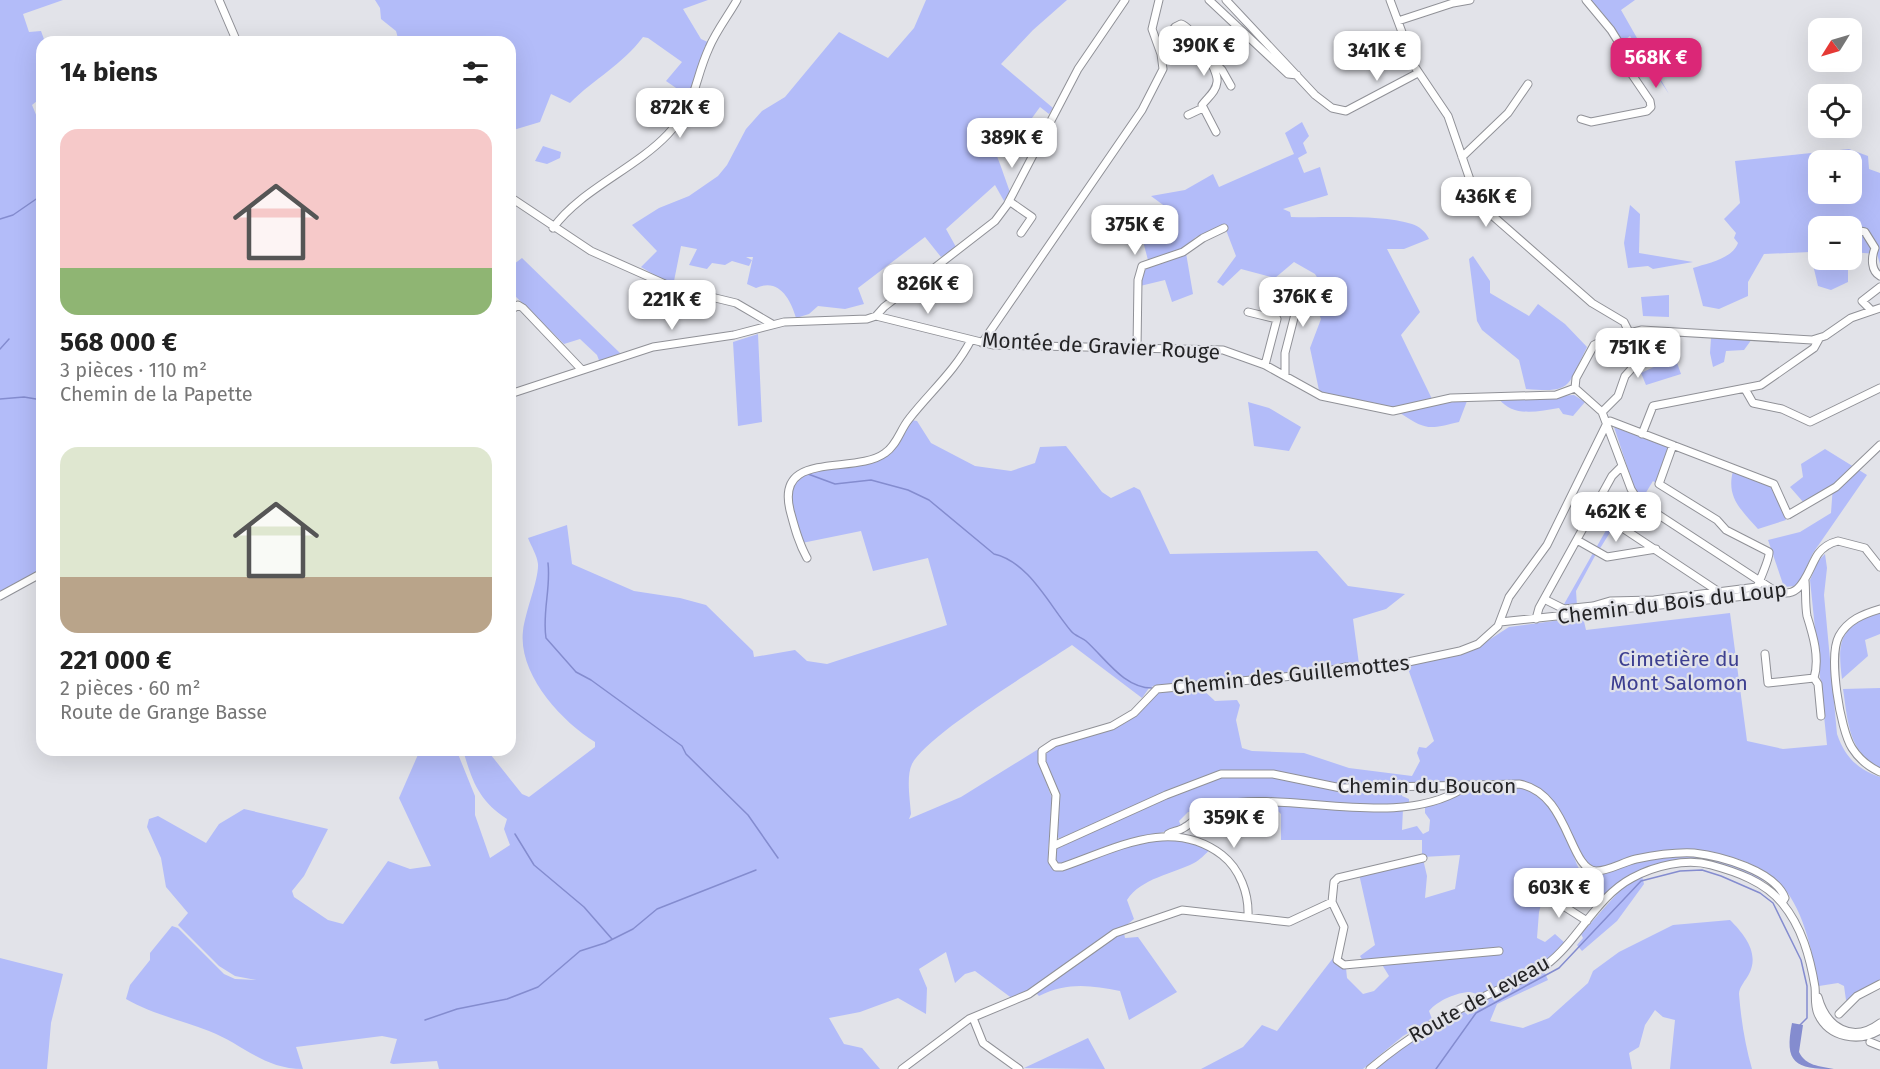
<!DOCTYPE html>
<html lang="fr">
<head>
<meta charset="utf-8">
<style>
	body { margin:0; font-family:"Fira Sans",sans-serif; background:#f6f6f6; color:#222; height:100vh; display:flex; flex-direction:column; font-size:22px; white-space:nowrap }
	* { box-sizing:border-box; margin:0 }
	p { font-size:20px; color:#767676 }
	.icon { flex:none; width:33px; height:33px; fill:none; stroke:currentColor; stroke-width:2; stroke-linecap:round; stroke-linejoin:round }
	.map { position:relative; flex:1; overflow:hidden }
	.details { position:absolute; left:36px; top:36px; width:480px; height:720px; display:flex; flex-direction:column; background:#fff; border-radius:18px; box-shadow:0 6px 24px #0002 }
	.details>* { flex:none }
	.needle { width:39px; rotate:233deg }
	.fabs { position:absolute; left:1808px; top:18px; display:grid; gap:12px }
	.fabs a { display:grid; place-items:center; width:54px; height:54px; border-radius:12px; background:#fff; box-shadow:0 6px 24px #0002; font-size:30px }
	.price { position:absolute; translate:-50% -51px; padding:0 14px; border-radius:12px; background:#fff; color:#222; font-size:20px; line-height:39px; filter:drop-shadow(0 2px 3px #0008) }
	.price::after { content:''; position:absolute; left:50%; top:36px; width:18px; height:14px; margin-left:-9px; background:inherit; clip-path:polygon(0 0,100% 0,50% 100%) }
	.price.current { background:#db2777; color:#fff }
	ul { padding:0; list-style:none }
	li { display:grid; align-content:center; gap:12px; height:318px; padding:0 24px }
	li span { display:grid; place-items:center; height:186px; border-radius:18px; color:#555 }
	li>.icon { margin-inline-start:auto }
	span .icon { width:108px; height:108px; fill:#fffc; stroke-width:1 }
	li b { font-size:26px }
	h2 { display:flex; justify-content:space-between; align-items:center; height:72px; padding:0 24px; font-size:26px }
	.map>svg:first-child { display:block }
</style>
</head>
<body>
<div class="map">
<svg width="1880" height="1069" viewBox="0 0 1880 1069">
	<rect width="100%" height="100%" fill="#e2e3e9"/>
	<path fill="#b3bcf9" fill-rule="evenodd" d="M0,0H63L23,14L29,32L41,31L45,42H42V97L32,105L42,129V570L0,593Z
		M375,0H708L683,9L701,39L710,43L689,97L666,81L682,62L648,38L643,37C621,66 595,78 570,103L551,94L540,122L510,131V42H399L396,31L381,19L380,8Z
		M926,0H1067L1033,30L1001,64L1053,108L1049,114L1040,107L1032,118L986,133C992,139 1006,181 1010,192L1004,201L995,185L946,229L956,247L941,257L925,237L858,288L864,304L845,309L818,306L809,314L796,318C791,300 779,277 756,288L747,284L753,257H746L752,260L749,266L732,261L725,265L712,263L707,269L689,265L697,249L681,246L673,286L641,267L657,251L632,225L659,208L689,196L718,176L727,165L746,129L762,111L785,97L839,32L888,58L914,28Z
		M1589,0H1635L1621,10L1669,94L1630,36L1622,42C1613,26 1600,15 1589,0Z
		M1302,122L1309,136L1303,143L1307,153L1298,158L1304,173L1320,167L1328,195L1283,209L1290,212L1291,217C1326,218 1380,214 1412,224C1419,226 1426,232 1429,239L1404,249H1387L1420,312L1401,335L1432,399L1409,406L1392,407L1320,395L1310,348L1321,319L1316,307L1331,300L1315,274L1294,262L1275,278L1241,269L1223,286L1217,282L1236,256L1226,230L1222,227L1196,237L1182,250L1148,260L1141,234L1174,213L1151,196L1185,190L1213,174L1219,187L1294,154L1285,133Z
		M543,146L561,152L560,158L547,164L535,161Z
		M1849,149L1868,156L1869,169L1880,173V264L1877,254L1851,252V226H1818V260H1848V282L1831,290L1818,286L1810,252L1764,254L1748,282V296L1719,309L1703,306L1693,268C1708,263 1732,259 1738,243L1734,238L1736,233L1724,219L1740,203L1735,161ZM1818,160H1851V194H1818Z
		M1630,205L1640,214L1639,253L1693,262L1653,269L1648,266L1628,268L1624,243Z
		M1186,253L1193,294L1172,302L1165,280L1140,286L1143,267Z
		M1473,256L1490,281V293L1529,316L1538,304L1565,324L1587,347C1567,387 1573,393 1526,389L1519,360L1482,330L1477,321L1469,259Z
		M522,258L621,354L600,363L597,355L580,339L564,344L510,291V267Z
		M1669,295V317L1643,316L1641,297Z
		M758,334L762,422L738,426L733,342Z
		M1711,338L1752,339L1744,350L1726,351L1724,362L1713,367L1710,353Z
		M1675,357L1681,374L1646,385L1641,373Z
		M1574,395L1585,402L1573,416L1563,414L1559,408C1538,411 1514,418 1499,399Z
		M1467,401L1459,422C1429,429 1427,431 1400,413L1443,403Z
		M1248,402L1269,408L1301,427L1289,451L1254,446Z
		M911,420L917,421L931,443L975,466L1011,471L1035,463L1040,447L1066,446L1102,492L1111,498L1134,487L1140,490L1170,554L1317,551L1348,586L1405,594L1386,609L1353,619L1359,664L1312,673L1156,685L1149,688L1142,698L1072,645C1041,666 926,735 912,764C906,776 910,800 911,814L909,819L961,797L1040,748L1038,760L1053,801L1048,852L1063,846V840L1057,837L1058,794L1045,762V755L1053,746C1076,739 1103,735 1125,723C1137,716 1141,705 1151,696C1162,686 1187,689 1201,688L1215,701L1237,700L1240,705L1236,720L1242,748L1252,751L1304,753L1349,768L1412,776L1420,761L1417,753L1419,747L1426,748L1434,741L1407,666L1475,649L1509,627L1583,617L1586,630L1730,613L1747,741L1783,749L1827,745L1810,580L1818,561L1825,554L1827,568L1824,595L1837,734C1845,757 1857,769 1880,777V981L1860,991L1849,1001L1846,1000L1844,986L1838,983L1819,986C1812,953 1805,913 1783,887C1754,854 1697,847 1658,853C1637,857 1615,869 1595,868L1582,858L1570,831L1567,834C1572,846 1575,870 1586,876C1595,881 1604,874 1612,869C1627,861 1652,858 1670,855C1702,851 1740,864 1767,881C1759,882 1747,873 1738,870C1683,855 1650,856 1606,895L1595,893L1586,896L1583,904L1574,906L1573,892L1566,884L1555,889L1551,882L1547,883L1539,912L1537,938L1545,942L1555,934L1565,943C1544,966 1513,984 1483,994C1478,996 1475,993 1470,992C1457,992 1437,1001 1429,1011L1432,1019L1403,1036L1363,1069H1201L1243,1047L1262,1025L1277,1031L1333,958L1335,963L1346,968L1347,978L1363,994L1374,991L1389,976L1378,958L1363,961L1360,956L1375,945L1359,874L1423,859L1427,876L1425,898L1455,889L1460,855L1422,857V840H1281V814L1269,802C1251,801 1233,799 1215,803C1205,806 1198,811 1188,812L1179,821L1181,826L1160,833L1161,838L1185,841L1210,850C1205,854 1200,860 1194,863C1173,874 1141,878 1127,900L1134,919L1123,928L1125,938L1138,937L1177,992L1129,1020L1120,991C1090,985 1067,982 1039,996L1035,992L1049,981L1048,977L1028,993L1013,999L975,971L965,974L955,983L946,952L919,969L927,988L926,1014L898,998L860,1012L829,1018L844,1044L862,1048L880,1069H439L437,1061L393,1064L390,1063L397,1039L382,1036L296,1047L303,1069C263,1069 243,1044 209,1031C181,1020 152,1014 126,999L130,985L150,960V953L172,926L178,928L224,974L235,979L256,980L235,976L219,966L178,925L188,913L166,887L161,858L147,827L149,819L158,816L206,843L219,824L244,809L328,829L304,876L292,891L294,897L328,920L343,924L388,861L410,869L431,866L399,798L420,750H454L458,754L475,796V815L490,858L510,845L504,829L507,819C479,801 472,781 463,750H487L522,794L529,797L595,747V742C561,721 518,674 523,631C525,612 539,579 538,564C537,555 531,546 528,538L567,525L572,564L634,591L680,598L706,605L753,651L754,657L795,650L807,661L827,664L947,625L928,558L873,571L861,531L802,543L789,500L791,486L808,473L884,456L893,447ZM1433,783L1452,784L1458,793L1425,805V813L1430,820L1429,831L1423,834L1417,826L1402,830L1403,809L1409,802V799L1402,796L1404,785Z
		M1614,427L1670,448L1656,483L1653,481L1642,499L1635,490Z
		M1825,449L1867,475L1813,553L1800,581L1795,586L1784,587L1768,540L1800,532L1831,513L1833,485L1804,503L1790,487L1803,477L1801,464Z
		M1733,471L1773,486L1786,520L1758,529C1741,510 1726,497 1733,471Z
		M1627,493L1631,499L1599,550L1596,548Z
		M1593,553L1596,554L1576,591L1577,606H1563Z
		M1880,613V634L1865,640L1868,656L1842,679C1837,640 1840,626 1880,613Z
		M1880,688V768C1848,752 1848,721 1843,689Z
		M1642,876L1644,884L1617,921L1582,951L1577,945L1583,938L1581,934L1623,887Z
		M1730,920C1744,934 1760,953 1749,974C1746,980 1739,987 1739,994C1741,1019 1745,1045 1752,1069H1670L1675,1020L1663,1017L1655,1010L1645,1025L1639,1047L1629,1053L1632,1069H1375L1408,1042L1463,1011L1468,1015C1487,994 1518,984 1544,971L1548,980L1497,1004L1490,1021L1523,1028L1549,1018L1588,983L1593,971L1619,952L1673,925Z
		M0,958L63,974L51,1023L47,1069H0Z
		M1088,1038L1105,1069L1024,1068Z"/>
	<path fill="#848ccf" d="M1792,1023L1803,1025L1799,1052C1806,1066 1819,1066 1834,1069C1795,1069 1784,1063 1792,1023Z"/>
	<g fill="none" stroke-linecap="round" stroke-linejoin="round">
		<path stroke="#848ccf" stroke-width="1.5" d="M0,219L13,215L42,195
			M0,349L9,339
			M0,399L24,397L42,400
			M808,474L835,484L871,480L908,490L929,500L994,554C1029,562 1049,605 1071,631C1075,636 1081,637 1086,641C1106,659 1124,688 1152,688
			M548,563C551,588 542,613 546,638L576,672L591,680L682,746L686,754L748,815L778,858
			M515,834L534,865L584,907L612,939
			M425,1020L457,1009L507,999L538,987L580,951L605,943L633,929L657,909L756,870
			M1436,1069L1476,1013L1559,968L1641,881L1680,871L1702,870L1721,876L1760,893L1773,903L1801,960L1807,986V1018L1800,1025"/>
		<g stroke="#909197" stroke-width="9">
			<path id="minor" d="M219,0L237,42
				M1209,0L1288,74L1297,75
				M1226,0L1315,95L1332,108L1346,111L1418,73
				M1390,0L1415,67L1448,116L1478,203L1592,303L1624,322L1629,332
				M1398,21L1453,3L1470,0
				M1159,48L1175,27L1181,24C1192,27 1219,70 1217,82C1216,92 1208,97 1202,105L1216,132
				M1209,57L1222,70L1231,86
				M1188,115L1203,108
				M1581,119L1591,122L1647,111L1651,107L1650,101L1620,57L1621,46L1611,30L1586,0
				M1462,157L1508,113L1528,84
				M510,197L591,251L674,288L736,303L772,324
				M1009,201L1032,217L1021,233
				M553,228C580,190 635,169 668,134C698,102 693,83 709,48C716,31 728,16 737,0
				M1851,234L1860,231L1865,232L1875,248C1871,258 1871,271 1880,276
				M1285,290L1295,314L1285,353V375
				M1871,310L1862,301L1880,287
				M510,311L518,305L523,308L582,370
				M1248,312L1277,319L1265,365
				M876,316L884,307L995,221L1007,205L1078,69L1125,0
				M982,343L1142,110L1163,69L1161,54L1152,29L1159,0
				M1137,348L1138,280L1142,266L1183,252L1203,238L1224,228
				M1575,388L1602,412L1631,489L1639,502L1772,589C1802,605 1807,570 1818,554C1823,547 1830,543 1838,541L1865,548L1880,567
				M1575,388L1576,378L1594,345L1608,338L1642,330L1812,340L1825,336L1851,318L1880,308
				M1745,389L1753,403L1782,409L1810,422L1880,388
				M510,394L653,347L734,335L784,322L867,319L876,316L993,345L1223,350L1265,365L1321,396L1393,411L1451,398L1556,395L1575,388
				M1602,412L1618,396L1625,376L1643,356L1654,331
				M1607,423L1610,421L1774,484L1788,515L1836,487L1880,445
				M1642,434L1653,406L1761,385L1814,348L1819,339
				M1621,527L1719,592
				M1577,540L1607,557L1656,549
				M807,558C799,544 795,529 791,514C772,448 854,476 885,453C897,445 900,430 909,419C930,392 955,371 971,340
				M0,596L42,573
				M1544,599L1564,609L1593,606L1610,601L1654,600L1757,587C1760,580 1770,557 1769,552L1726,530L1717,520L1659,484L1673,445
				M1880,609C1863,614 1848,620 1839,636C1828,656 1840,729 1852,748C1859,759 1869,767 1880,772
				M1536,619L1539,608L1612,476L1622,466
				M1500,622L1764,594L1772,589
				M1765,654L1768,683L1814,678C1820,658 1813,635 1807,616C1805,605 1806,592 1805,581
				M1814,678L1818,684L1821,716
				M1168,834C1173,831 1180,831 1185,827C1197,820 1203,808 1219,805C1292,790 1394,830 1462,789
				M1053,846L1166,795L1221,774H1273L1341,788L1519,784C1569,792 1569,870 1596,871C1609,871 1623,862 1636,859C1655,855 1675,852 1694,853C1721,856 1775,871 1785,898L1782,903
				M1548,888L1549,884L1565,907L1587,921
				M1332,902L1344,927L1337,960L1344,965L1499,951
				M1332,902L1334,882L1338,878L1423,858
				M1248,916C1249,894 1240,869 1222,855C1171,816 1115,849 1062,867H1056L1052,861L1056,795L1042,762V751L1054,743L1112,726L1134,713L1157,689L1314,674L1346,667L1380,668L1460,651L1478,644L1498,626L1509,597L1547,545L1607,423
				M1818,997C1826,1027 1852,1044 1880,1023
				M1839,1014L1857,996L1880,984
				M973,1018L983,1043L1019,1069
				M1870,1042L1880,1046
				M902,1069L969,1019L1029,994L1115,933L1182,910L1289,922L1332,902
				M1370,1069C1409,1036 1440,1019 1485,996C1505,986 1528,979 1546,965C1578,941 1596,897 1632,878C1654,866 1686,858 1711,865C1737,872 1765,882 1782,903C1802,927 1810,957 1815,987C1816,996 1814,1005 1818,1014C1829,1038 1859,1043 1880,1030"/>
		</g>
		<use href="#minor" stroke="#fff" stroke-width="7"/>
	</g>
	<g text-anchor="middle" stroke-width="4.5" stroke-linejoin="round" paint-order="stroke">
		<g font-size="21" fill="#242426" stroke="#e2e3e9">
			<text transform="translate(1101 346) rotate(3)" y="7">Montée de Gravier Rouge</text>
			<text transform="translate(1672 603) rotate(-7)" y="7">Chemin du Bois du Loup</text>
			<text transform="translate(1291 675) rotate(-6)" y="7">Chemin des Guillemottes</text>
			<text x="1427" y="793">Chemin du Boucon</text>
			<text transform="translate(1479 999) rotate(-29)" y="7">Route de Leveau</text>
		</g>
		<g font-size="21" fill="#3d3f90" stroke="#e2e3e9">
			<text x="1679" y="666">Cimetière du<tspan x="1679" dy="24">Mont Salomon</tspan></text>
		</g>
	</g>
</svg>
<div class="fabs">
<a><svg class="needle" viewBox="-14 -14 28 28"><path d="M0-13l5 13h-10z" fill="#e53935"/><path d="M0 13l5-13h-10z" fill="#767676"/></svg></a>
<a><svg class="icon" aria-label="locate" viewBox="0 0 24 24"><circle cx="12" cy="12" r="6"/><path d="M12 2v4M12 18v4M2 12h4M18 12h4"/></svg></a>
<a>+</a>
<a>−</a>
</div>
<b class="price" style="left:1204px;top:77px">390K €</b>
<b class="price" style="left:1377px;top:82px">341K €</b>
<b class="price current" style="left:1656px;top:89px">568K €</b>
<b class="price" style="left:680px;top:139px">872K €</b>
<b class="price" style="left:1012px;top:169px">389K €</b>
<b class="price" style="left:1486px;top:228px">436K €</b>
<b class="price" style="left:1135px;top:256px">375K €</b>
<b class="price" style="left:928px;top:315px">826K €</b>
<b class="price" style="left:1303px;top:328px">376K €</b>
<b class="price" style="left:672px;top:331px">221K €</b>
<b class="price" style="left:1638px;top:379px">751K €</b>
<b class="price" style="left:1616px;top:543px">462K €</b>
<b class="price" style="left:1234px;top:849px">359K €</b>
<b class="price" style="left:1559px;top:919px">603K €</b>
<section class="details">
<h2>14 biens<svg class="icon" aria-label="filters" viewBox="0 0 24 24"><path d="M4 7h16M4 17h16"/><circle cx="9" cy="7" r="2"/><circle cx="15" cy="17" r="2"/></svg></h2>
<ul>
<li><span style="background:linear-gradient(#f6c9c9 75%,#8fb573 0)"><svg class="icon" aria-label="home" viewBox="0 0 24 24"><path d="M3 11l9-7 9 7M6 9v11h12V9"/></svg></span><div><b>568 000 €</b><p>3 pièces · 110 m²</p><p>Chemin de la Papette</p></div></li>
<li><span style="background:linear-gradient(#dfe7d0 70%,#b9a48a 0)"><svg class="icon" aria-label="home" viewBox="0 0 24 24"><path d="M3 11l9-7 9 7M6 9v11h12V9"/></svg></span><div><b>221 000 €</b><p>2 pièces · 60 m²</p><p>Route de Grange Basse</p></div></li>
</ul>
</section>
</div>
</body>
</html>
